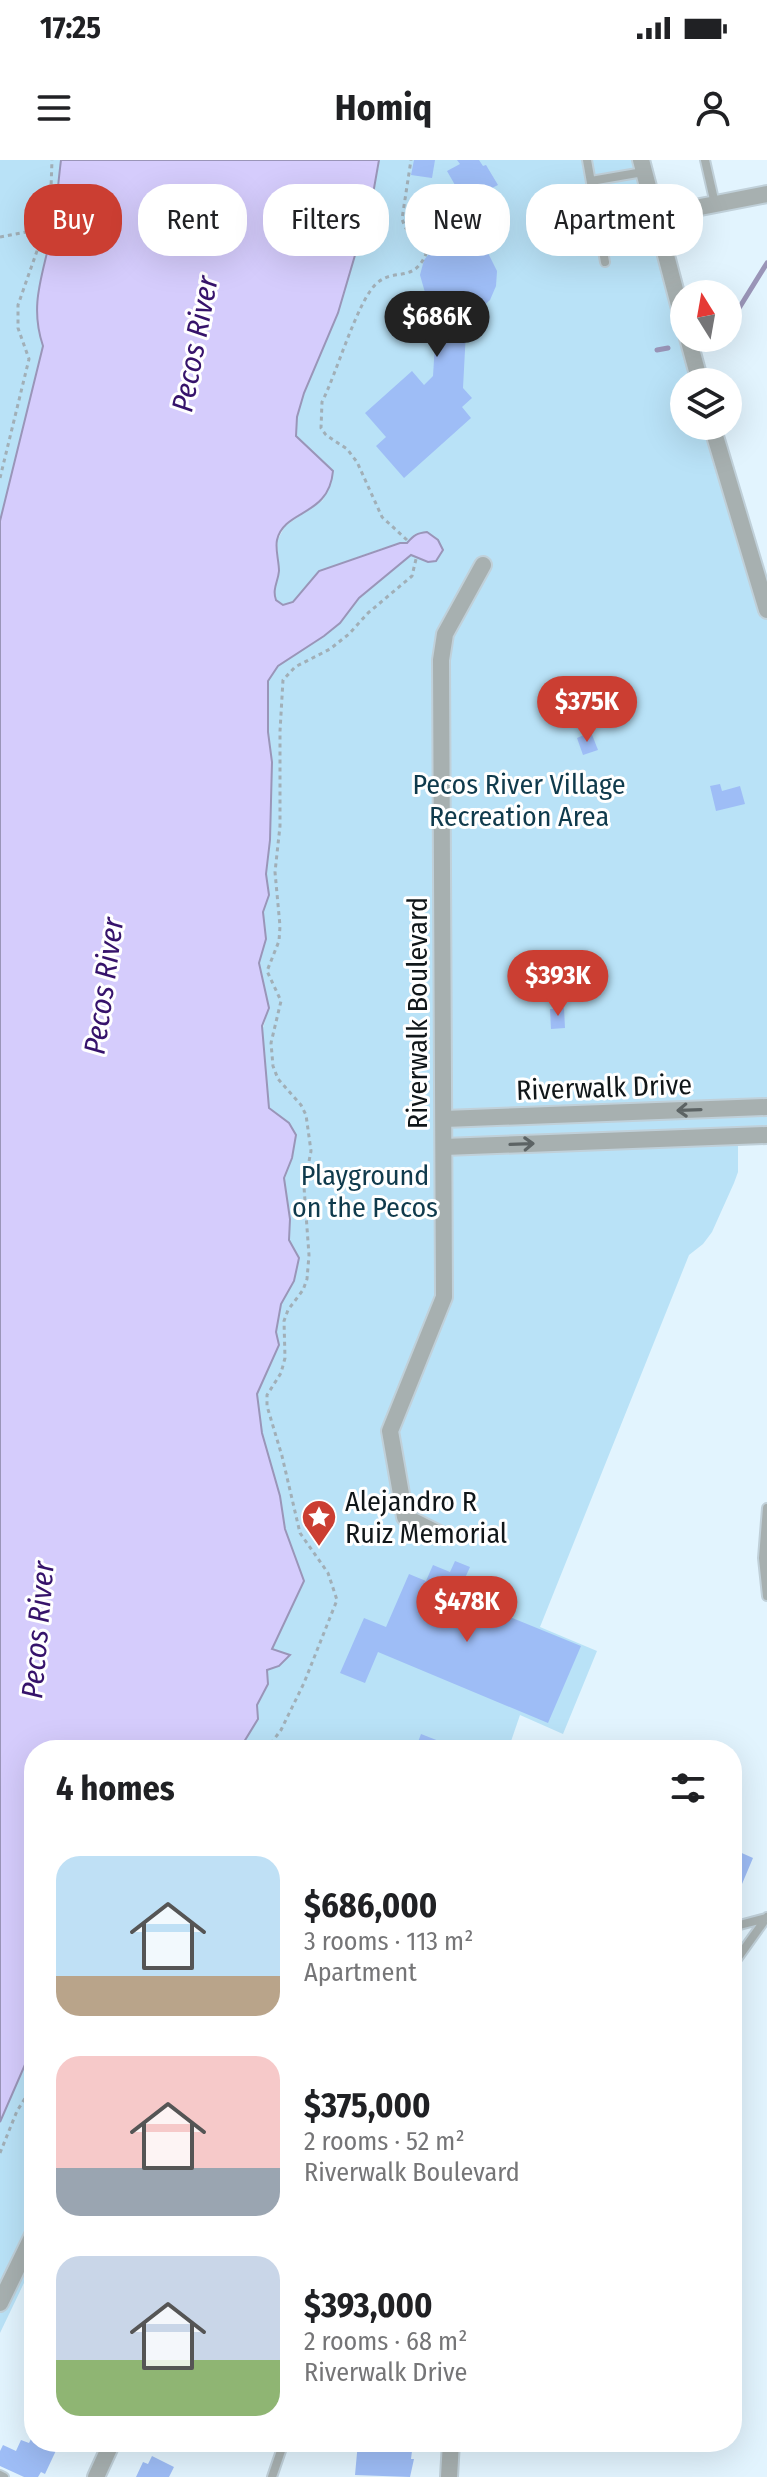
<!DOCTYPE html>
<html lang="en">
<head>
<meta charset="utf-8">
<style>
	body { margin:0; font-family:"Fira Sans Condensed",sans-serif; background:#f6f6f6; color:#202124; height:100vh; display:flex; flex-direction:column; font-size:30px; white-space:nowrap }
	* { box-sizing:border-box; margin:0 }
	p { font-size:26px; color:#757577 }
	.icon { flex:none; width:44px; height:44px; fill:none; stroke:currentColor; stroke-width:2; stroke-linecap:round; stroke-linejoin:round }
	.map { position:relative; flex:1; overflow:hidden }
	.details { position:absolute; left:24px; top:1580px; width:718px; height:712px; display:flex; flex-direction:column; background:#fff; border-radius:32px; box-shadow:0 8px 32px #0002 }
	.details>* { flex:none }
	.top-card { position:absolute; left:24px; top:24px; width:720px; height:72px; display:flex; gap:16px }
	.needle { width:52px; rotate:349deg }
	.tools { position:absolute; left:670px; top:120px; display:grid; gap:16px }
	.tools a { display:grid; place-items:center; width:72px; height:72px; border-radius:50%; background:#fff; box-shadow:0 8px 32px #0002; font-size:40px }
	.price { position:absolute; translate:-50% -68px; padding:0 18px; border-radius:28px; background:#cb3e32; color:#fff; font-size:26px; line-height:52px; filter:drop-shadow(0 2px 4px #0008) }
	.price::after { content:''; position:absolute; left:50%; top:48px; width:24px; height:18px; margin-left:-12px; background:inherit; clip-path:polygon(0 0,100% 0,50% 100%) }
	.price.selected { background:#222; color:#fff }
	ul { padding:0; list-style:none }
	li { display:flex; align-items:center; gap:24px; height:200px; padding:0 32px }
	li span { display:grid; place-items:center; flex:none; width:224px; height:160px; border-radius:24px; color:#555 }
	li>.icon { margin-inline-start:auto }
	span .icon { width:96px; height:96px; fill:#fffc; stroke-width:1 }
	li b { font-size:34px }
	h2 { display:flex; justify-content:space-between; align-items:center; height:96px; padding:0 32px; font-size:34px }
	.pill { padding:0 28px; border-radius:32px; background:#fff; box-shadow:0 8px 32px #0002; font-size:28px; line-height:72px }
	.pill.selected { background:#cb3e32; color:#fff }
	.status { display:flex; justify-content:space-between; align-items:center; height:56px; padding:0 40px; background:#fff; direction:ltr }
	.status svg { height:22px; fill:currentColor }
	header { display:flex; justify-content:space-between; align-items:center; height:104px; padding:0 32px; background:#fff; font-size:36px; font-weight:700 }
	.map>svg:first-child { display:block }
</style>
</head>
<body>
<div class="status"><b>17:25</b><svg viewBox="0 0 49 12"><path d="M0 12V9h3v3zM5 12V6h3v6zM10 12V3h3v9zM15 12V0h3v12zM26 1h20v11H26zM47 4h2v5h-2z"/></svg></div>
<header><svg class="icon" aria-label="menu" viewBox="0 0 24 24"><path d="M4 6h16M4 12h16M4 18h16"/></svg>Homiq<svg class="icon" aria-label="person" viewBox="0 0 24 24"><circle cx="12" cy="8" r="4"/><path d="M4 21q1-7 8-7t8 7"/></svg></header>
<div class="map">
<svg width="767" height="2317" viewBox="0 0 767 2317">
	<rect width="100%" height="100%" fill="#e2f4fe"/>
	<path fill="#b9e2f7" d="M0,0H61C58,25 56,50 51,75C44,113 30,147 43,186L0,361Z
		M379,0H641L700,222H684V266H712L767,450V975L738,976V1012L734,1023L712,1072L703,1084L689,1095L540,1467L597,1491L563,1574L520,1555L508,1590H239L258,1559L257,1545L268,1524L267,1510L279,1506L290,1495L272,1489L303,1421L285,1369L280,1336L262,1273L257,1234L279,1185L276,1172L281,1144L294,1121L299,1098L289,1080L290,1059L285,1036L284,1018L292,998L269,949L262,871L269,848L259,803L266,779L263,752L268,735L266,714L270,680L272,602L268,572V521L278,506L340,463L359,438L411,395L427,372L415,374L408,383L383,388L319,411L293,442L283,445L276,441L273,431L279,414L277,381L285,366L323,340L333,310L296,276L297,257L304,233L338,153L373,34Z
		M34,1884V2102L0,2173V1962Z"/>
	<path fill="#d5ccfc" stroke="#9a95b8" stroke-width="2" d="M61,0H379L373,34L338,153L304,233L297,257L296,276L333,311C329,357 284,349 277,380C275,389 279,401 279,411C278,422 272,429 276,440L283,445L293,442L319,411L400,383H407C414,375 417,373 427,372L438,380L443,390L436,401L428,402L411,395L359,438L340,463L324,476L278,506L268,521V572L272,602L270,680L266,714L269,735L263,752L266,779L259,803L269,848L262,866L269,948L289,963L296,975L292,998L284,1018L290,1059L289,1080L299,1098L294,1121L281,1144L276,1172L279,1185L257,1234L262,1273L280,1336L285,1369L304,1421L272,1489L290,1495L279,1506L267,1510L268,1524L257,1545L258,1559L239,1590H34V1884L0,1962V361L43,186C29,145 43,115 51,75C56,52 58,24 61,0Z"/>
	<g fill="none" stroke-linecap="round" stroke-linejoin="round">
		<path stroke="#9a95b8" stroke-width="5" d="M728,166L767,103
			M657,190L668,188"/>
	</g>
	<path fill="#9ebdf6" d="M414,0H435L432,18L411,15Z
		M457,0H479L483,6L486,5L498,25L492,28L499,42L495,44L502,56L480,69L447,11L460,4Z
		M453,80L474,83L487,91L497,111L496,126L490,140L479,150L467,152L463,228L472,238L462,247L471,258L404,318L376,286L386,277L365,253L412,211L424,225L433,216L437,151L426,136L420,115L424,100L433,89Z
		M591,572L598,590L583,595L577,578Z
		M720,624L722,631L740,626L745,644L716,651L710,626Z
		M564,848L565,868L551,869L550,849Z
		M455,1401L470,1407L465,1418L495,1431L488,1448L581,1486L548,1563L378,1492L365,1523L340,1513L364,1458L386,1467L409,1414L426,1421L433,1405L450,1412Z
		M421,1574L462,1590H415Z
		M735,1690L753,1698L742,1724L732,1720V1697Z
		M34,2273V2282H60L45,2314L41,2312L38,2317H24L0,2306V2291L3,2285L16,2291L21,2280L29,2283Z
		M154,2282H182L177,2292Z
		M358,2282H404V2291H412L411,2299H414L410,2317L355,2315Z
		M152,2296L174,2307L169,2317H136L143,2302L148,2304Z"/>
	<g fill="none" stroke-linecap="round" stroke-linejoin="round">
		<g stroke="#c0d0d9" stroke-width="12">
			<path id="service" d="M587,0L605,102
				M705,0L715,44
				M591,21L643,12
				M767,1348L763,1398L767,1436
				M732,1767L766,1758
				M732,1806L767,1757
				M0,2315L4,2317
				M272,2317L284,2282"/>
		</g>
		<g stroke="#c0d0d9" stroke-width="20">
			<path id="minor" d="M641,0L684,164
				M654,56L767,34
				M688,178L700,222
				M712,266L767,450
				M444,959L767,947
				M444,987L767,975
				M439,1374L405,1357L390,1271L444,1137L441,500L445,474L483,405
				M0,2143L34,2073
				M96,2317L112,2282
				M449,2317L451,2282"/>
		</g>
		<path stroke="#a1afb7" stroke-width="3" stroke-dasharray="4 4" stroke-linecap="butt" d="M0,77L42,69
			M0,318L29,199L18,168V145L38,88L51,28L52,0
			M407,380L382,357L357,302L347,289L326,275L321,268L322,242C336,215 357,142 376,124C394,107 413,124 426,94L405,67L402,59L411,0
			M266,1590L281,1570L304,1523L337,1440L328,1413L300,1373L282,1296L267,1246V1235L281,1213L285,1198L284,1161L288,1150L303,1130L307,1119L309,1095L304,1027L311,991L306,955L301,945L278,919L273,906L271,883L281,841L267,811L279,781L280,766L275,712L280,666V571L283,520L295,507L330,489L349,474L368,453L412,416L416,399
			M0,1993L17,1951L34,1924"/>
		<use href="#service" stroke="#a7b0b0" stroke-width="8"/>
		<use href="#minor" stroke="#a7b0b0" stroke-width="16"/>
	</g>
	<defs><path id="oneway-shaft" d="M-6 0H5M1.5-3L5.5 0L1.5 3" fill="none" stroke-width="1.6" stroke-linecap="round" stroke-linejoin="round" transform="scale(2)"/></defs>
	<g stroke="#5c6364">
		<use href="#oneway-shaft" transform="translate(689 950) rotate(178)"/>
		<use href="#oneway-shaft" transform="translate(522 984) rotate(-2)"/>
	</g>
	<defs>
		<g id="sight-pin" transform="scale(1.8)"><path d="M0 17L-7.5 6A9.5 9.5 0 1 1 7.5 6Z" fill="#cb3e32" stroke="#fff"/><path d="M0-6L1.8-2.2L6-1.7L2.9 1.2L3.7 5.4L0 3.3L-3.7 5.4L-2.9 1.2L-6-1.7L-1.8-2.2Z" fill="#fff"/></g>
	</defs>
	<g fill-rule="evenodd">
		<use href="#sight-pin" x="319" y="1357"/>
	</g>
	<g text-anchor="middle" stroke-width="6" stroke-linejoin="round" paint-order="stroke">
		<g font-size="28" fill="#0f3a4c" stroke="#fff">
			<text x="519" y="634">Pecos River Village<tspan x="519" dy="32">Recreation Area</tspan></text>
			<text x="365" y="1025">Playground<tspan x="365" dy="32">on the Pecos</tspan></text>
		</g>
		<g font-size="28" fill="#101619" stroke="#fff">
			<text transform="translate(417 853) rotate(-90)" y="10">Riverwalk Boulevard</text>
			<text transform="translate(604 927) rotate(-2)" y="10">Riverwalk Drive</text>
		</g>
		<g font-size="28" fill="#101619" stroke="#fff" text-anchor="start">
			<text x="345" y="1351">Alejandro R<tspan x="345" dy="32">Ruiz Memorial</tspan></text>
		</g>
		<g font-size="30" font-style="italic" fill="#36136b" stroke="#fff">
			<text transform="translate(195 184) rotate(-79)" y="10">Pecos River</text>
			<text transform="translate(104 826) rotate(-82)" y="10">Pecos River</text>
			<text transform="translate(38 1470) rotate(-85)" y="10">Pecos River</text>
		</g>
	</g>
</svg>
<div class="tools">
<a><svg class="needle" viewBox="-14 -14 28 28"><path d="M0-13l5 13h-10z" fill="#e53935"/><path d="M0 13l5-13h-10z" fill="#757577"/></svg></a>
<a><svg class="icon" aria-label="layers" viewBox="0 0 24 24"><path d="M12 4l9 5-9 5-9-5zM3 14l9 5 9-5"/></svg></a>
</div>
<b class="price selected" style="left:437px;top:199px">$686K</b>
<b class="price" style="left:587px;top:584px">$375K</b>
<b class="price" style="left:558px;top:858px">$393K</b>
<b class="price" style="left:467px;top:1484px">$478K</b>
<div class="top-card">
<a class="pill selected">Buy</a>
<a class="pill">Rent</a>
<a class="pill">Filters</a>
<a class="pill">New</a>
<a class="pill">Apartment</a>
</div>
<section class="details">
<h2>4 homes<svg class="icon" aria-label="filters" viewBox="0 0 24 24"><path d="M4 7h16M4 17h16"/><circle cx="9" cy="7" r="2"/><circle cx="15" cy="17" r="2"/></svg></h2>
<ul>
<li><span style="background:linear-gradient(#bfe0f5 75%,#b9a48a 0)"><svg class="icon" aria-label="home" viewBox="0 0 24 24"><path d="M3 11l9-7 9 7M6 9v11h12V9"/></svg></span><div><b>$686,000</b><p>3 rooms · 113 m²</p><p>Apartment</p></div></li>
<li><span style="background:linear-gradient(#f6c9c9 70%,#9aa5b1 0)"><svg class="icon" aria-label="home" viewBox="0 0 24 24"><path d="M3 11l9-7 9 7M6 9v11h12V9"/></svg></span><div><b>$375,000</b><p>2 rooms · 52 m²</p><p>Riverwalk Boulevard</p></div></li>
<li><span style="background:linear-gradient(#c9d6e8 65%,#8fb573 0)"><svg class="icon" aria-label="home" viewBox="0 0 24 24"><path d="M3 11l9-7 9 7M6 9v11h12V9"/></svg></span><div><b>$393,000</b><p>2 rooms · 68 m²</p><p>Riverwalk Drive</p></div></li>
</ul>
</section>
</div>
</body>
</html>
